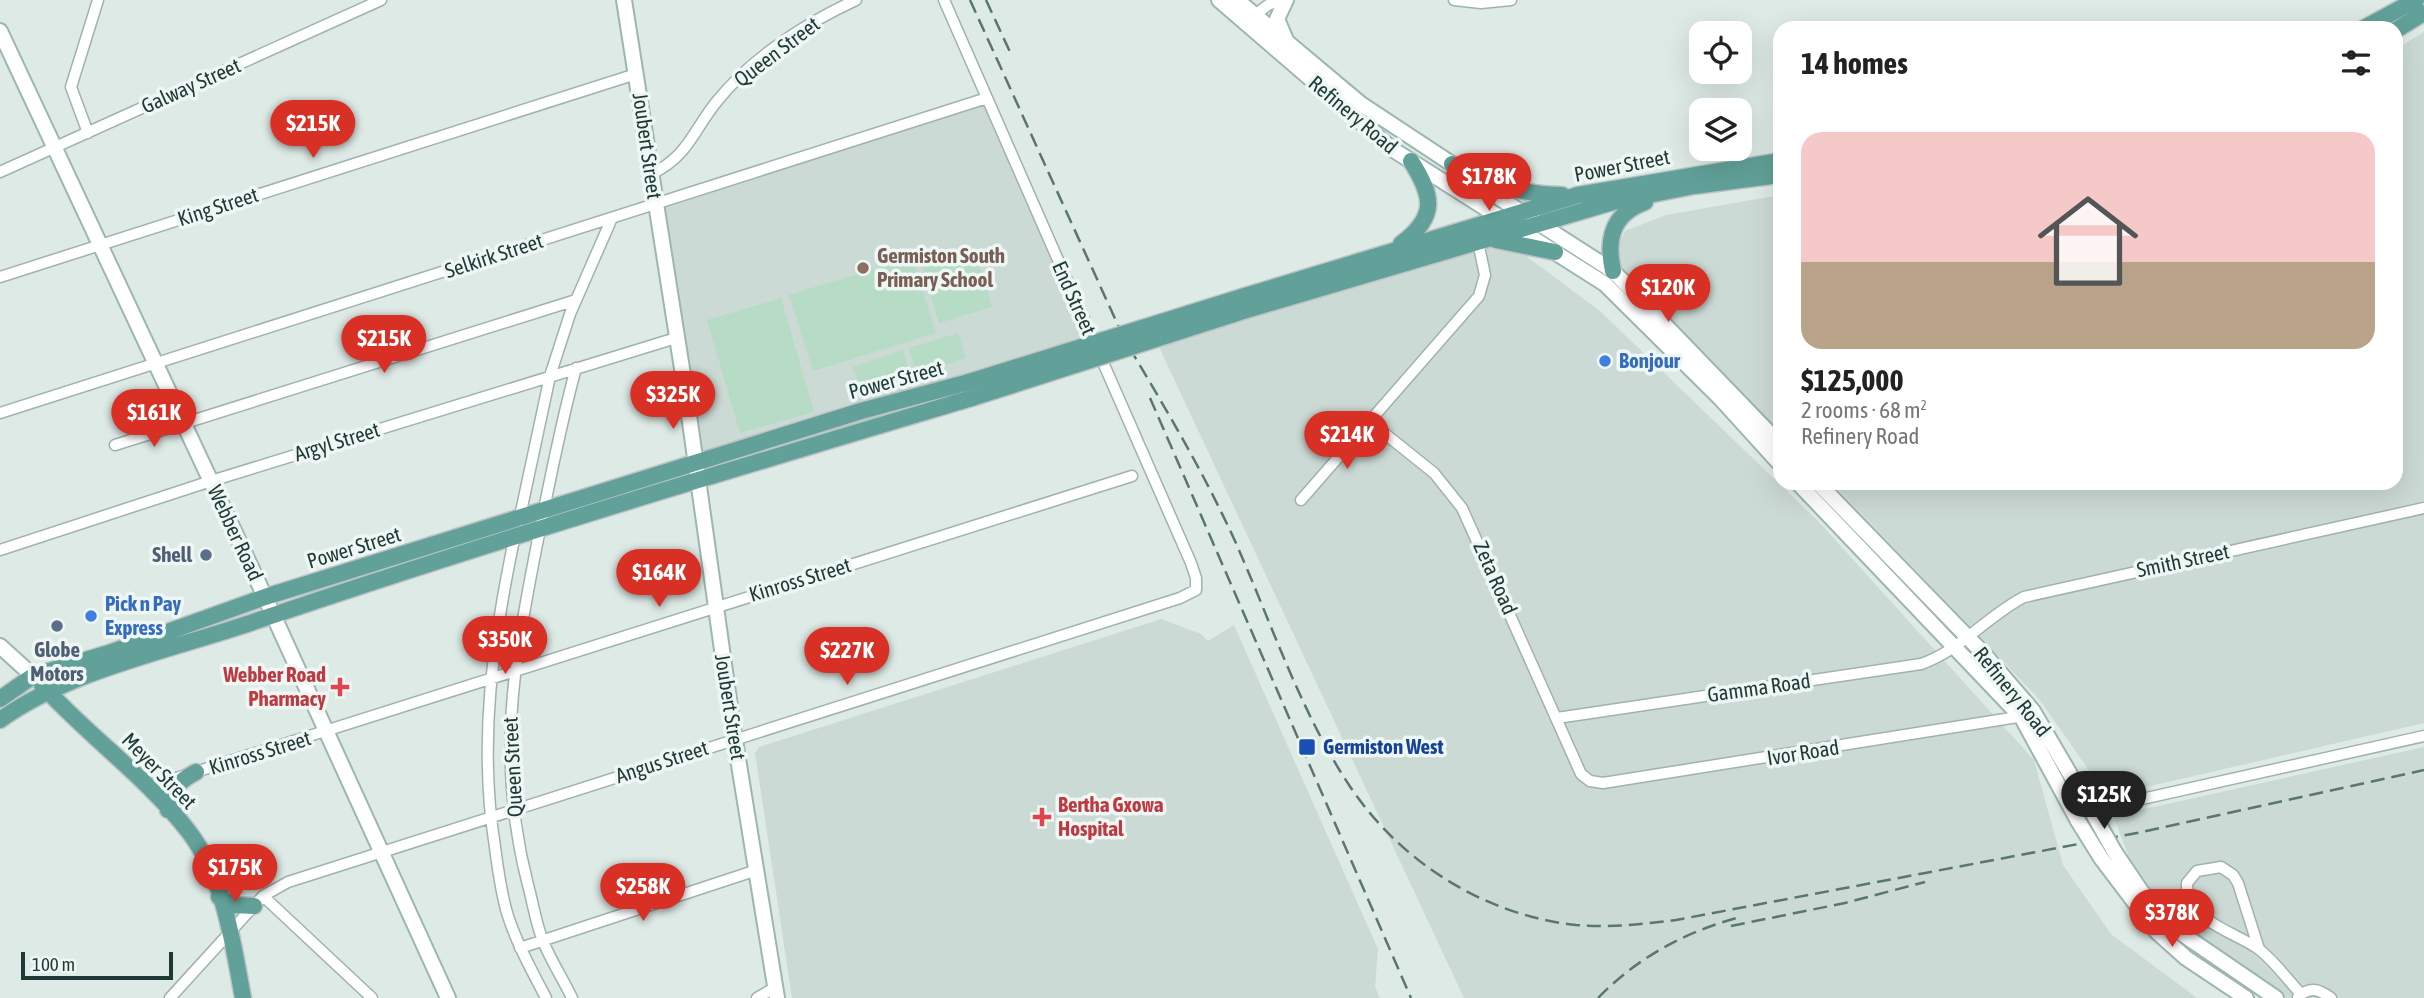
<!DOCTYPE html>
<html lang="en">
<head>
<meta charset="utf-8">
<style>
	body { margin:0; font-family:"Asap Condensed",sans-serif; background:#f2f2f2; color:#222; height:100vh; display:flex; flex-direction:column; font-size:26px; white-space:nowrap }
	* { box-sizing:border-box; margin:0 }
	p { font-size:23px; color:#767676 }
	.icon { flex:none; width:38px; height:38px; fill:none; stroke:currentColor; stroke-width:2; stroke-linecap:round; stroke-linejoin:round }
	.map { position:relative; flex:1; overflow:hidden }
	.drawer { position:absolute; left:1773px; top:21px; width:630px; height:469px; display:flex; flex-direction:column; background:#fff; border-radius:21px; box-shadow:0 7px 28px #0002 }
	.drawer>* { flex:none }
	.controls { position:absolute; left:1689px; top:21px; display:grid; gap:14px }
	.controls a { display:grid; place-items:center; width:63px; height:63px; border-radius:14px; background:#fff; box-shadow:0 7px 28px #0002; font-size:35px }
	.scale { position:absolute; left:21px; bottom:18px; width:152px; box-sizing:border-box; padding-left:7px; border:4px solid #1f3a36; border-top:0; font-size:19px; line-height:24px; white-space:nowrap; color:#1f3a36; -webkit-text-stroke:5px #eef7f4; paint-order:stroke }
	.price { position:absolute; translate:-50% -60px; padding:0 16px; border-radius:24px; background:#d93025; color:#fff; font-size:23px; line-height:46px; filter:drop-shadow(0 2px 4px #0008) }
	.price::after { content:''; position:absolute; left:50%; top:42px; width:21px; height:16px; margin-left:-10px; background:inherit; clip-path:polygon(0 0,100% 0,50% 100%) }
	.price.on { background:#222; color:#fff }
	ul { padding:0; list-style:none }
	li { display:grid; align-content:center; gap:14px; height:371px; padding:0 28px }
	li span { display:grid; place-items:center; height:217px; border-radius:21px; color:#555 }
	li>.icon { margin-inline-start:auto }
	span .icon { width:126px; height:126px; fill:#fffc; stroke-width:1 }
	li b { font-size:30px }
	h2 { display:flex; justify-content:space-between; align-items:center; height:84px; padding:0 28px; font-size:30px }
	.map>svg:first-child { display:block }
</style>
</head>
<body>
<div class="map">
<svg width="2424" height="998" viewBox="0 0 2424 998">
	<rect width="100%" height="100%" fill="#deeae6"/>
	<path fill="#ccdad5" d="M2424,32V723L2107,796L2039,699L1832,483H2396V49Z
		M986,98L1095,350L863,421L697,466L657,200Z
		M1780,195V432L1635,291L1617,266V248L1625,231L1666,215Z
		M1503,239L1600,311L1820,523L2034,760L2063,865L2111,934L2197,998H1464L1159,347Z
		M1161,619L1201,634L1208,641L1234,625L1378,949L1375,987L1380,998H792L755,753L759,747Z
		M2424,747V998H2287L2185,934L2132,864L2113,816Z"/>
	<path fill="#b6dcc5" d="M975,252L992,307L939,323L922,268Z
		M912,257L936,333L813,371L789,295Z
		M781,298L814,412L740,433L707,320Z
		M958,333L966,358L917,374L909,348Z
		M903,350L911,375L861,391L853,367Z"/>
	<g fill="none" stroke-linecap="round" stroke-linejoin="round">
		<g stroke="#a1b2ae" stroke-width="13">
			<path id="street" d="M1454,0L1481,3L1511,0
				M1252,17L1268,5L1282,0
				M88,133L71,87L98,0
				M0,172L381,0
				M651,174C689,156 693,130 718,100C753,57 806,23 856,0
				M0,277L636,74
				M0,413L987,98
				M1369,421L1434,473L1462,508L1581,774L1590,781L1603,783L2024,716
				M115,445L576,300
				M1301,500L1479,296L1485,275L1478,242
				M519,521L550,376L570,314L612,218
				M515,535C493,640 478,741 495,847C498,870 501,894 508,916C517,944 532,971 546,998
				M0,550L211,481L676,338
				M1557,718L1921,664C1961,650 1987,616 2024,597L2424,508
				M148,787L1132,476
				M2075,814L2424,736
				M263,896L372,998
				M520,948L757,870
				M2259,949L2238,883L2233,875L2221,867L2197,871L2187,883C2185,922 2237,932 2260,950C2275,962 2288,980 2301,994
				M2298,997C2310,986 2319,989 2331,998
				M170,998L263,896L288,882L1180,598L1196,590V578L1191,563L944,0
				M572,998C563,979 551,961 543,941C536,924 533,903 528,885C496,761 513,667 537,544C549,485 560,426 576,368
				M757,998L776,987"/>
		</g>
		<g stroke="#9db6b0" stroke-width="18">
			<path id="secondary" d="M624,0L686,394L733,728L777,998
				M1219,0L1392,149L1605,284L1720,398L1780,464
				M1237,0L1361,104L1452,164L1476,183L1613,271L1780,444
				M0,31L265,597L448,998
				M1286,40L1277,19L1286,0
				M1798,483L2022,718L2078,821
				M1818,483L1984,654L2033,711L2095,817
				M0,646L33,676
				M2114,851L2141,891L2175,929L2276,998
				M2101,858L2157,932L2186,958L2246,998"/>
		</g>
		<g stroke="#bcc4c3" stroke-width="19">
			<path id="primary" d="M2364,28L2416,0
				M2396,30L2424,13
				M1452,164C1488,182 1521,195 1562,195
				M1496,240L1555,252
				M1401,244C1438,216 1433,196 1411,161
				M1613,271C1606,239 1612,214 1645,202
				M1245,296L1578,195L1780,161
				M1250,309L1613,202L1694,186L1780,175
				M42,685C88,736 147,777 189,832C224,878 233,943 243,998
				M0,699L33,676L109,653L265,597L861,411L969,382
				M0,720C69,670 175,649 256,621C494,540 734,469 975,397
				M168,810C172,789 177,782 196,772
				M219,897L233,905L254,906"/>
		</g>
		<use href="#street" stroke="#fff" stroke-width="10"/>
		<use href="#secondary" stroke="#fff" stroke-width="14"/>
		<use href="#primary" stroke="#61a199" stroke-width="16"/>
		<path stroke="#597672" stroke-width="2.5" stroke-dasharray="14 7" stroke-linecap="butt" d="M970,0L1132,356
			M986,0L1010,52
			M1129,347C1167,411 1204,473 1235,541C1271,622 1300,711 1349,785C1400,862 1484,915 1576,925C1610,928 1643,924 1676,920L2142,832L2424,770
			M1150,398L1411,998
			M1731,926L1845,903L1925,882
			M1598,998C1638,957 1685,932 1740,917"/>
		<g stroke="#9db6b0" stroke-width="18" stroke-linecap="butt">
			<path id="secondary-bridge" d="M2095,817L2114,851
				M2078,821L2101,858"/>
		</g>
		<g stroke="#bcc4c3" stroke-width="19" stroke-linecap="butt">
			<path id="primary-bridge" d="M969,382L1245,296
				M975,397L1250,309"/>
		</g>
		<use href="#secondary-bridge" stroke="#fff" stroke-width="14"/>
		<use href="#primary-bridge" stroke="#61a199" stroke-width="16"/>
	</g>
	<circle fill="#8d6e63" stroke="#eef7f4" stroke-width="2.5" cx="863" cy="268" r="7"/>
	<g fill="#3f7fe0" stroke="#eef7f4" stroke-width="2.5">
		<circle cx="1605" cy="361" r="7"/>
		<circle cx="91" cy="616" r="7"/>
	</g>
	<g fill="#5c6f8a" stroke="#eef7f4" stroke-width="2.5">
		<circle cx="206" cy="555" r="7"/>
		<circle cx="57" cy="626" r="7"/>
	</g>
	<g fill="#e0444e" stroke="#eef7f4" stroke-width="2.5">
		<path d="M336.5 676.5h7v7h7v7h-7v7h-7v-7h-7v-7h7z"/>
		<path d="M1038.5 806.5h7v7h7v7h-7v7h-7v-7h-7v-7h7z"/>
	</g>
	<rect fill="#1a4fb4" stroke="#eef7f4" stroke-width="2.5" x="1298" y="738" width="18" height="18" rx="3.5"/>
	<g text-anchor="middle" stroke-width="7" stroke-linejoin="round" paint-order="stroke">
		<g font-size="21" fill="#1f3a36" stroke="#eef7f4">
			<text transform="translate(777 52) rotate(-37)" y="7">Queen Street</text>
			<text transform="translate(191 86) rotate(-24)" y="7">Galway Street</text>
			<text transform="translate(1353 115) rotate(40)" y="7">Refinery Road</text>
			<text transform="translate(647 146) rotate(82)" y="7">Joubert Street</text>
			<text transform="translate(1622 166) rotate(-11)" y="7">Power Street</text>
			<text transform="translate(218 207) rotate(-18)" y="7">King Street</text>
			<text transform="translate(494 256) rotate(-18)" y="7">Selkirk Street</text>
			<text transform="translate(1074 298) rotate(66)" y="7">End Street</text>
			<text transform="translate(896 380) rotate(-15)" y="7">Power Street</text>
			<text transform="translate(337 442) rotate(-17)" y="7">Argyl Street</text>
			<text transform="translate(235 533) rotate(65)" y="7">Webber Road</text>
			<text transform="translate(354 548) rotate(-17)" y="7">Power Street</text>
			<text transform="translate(2183 561) rotate(-12)" y="7">Smith Street</text>
			<text transform="translate(1495 578) rotate(66)" y="7">Zeta Road</text>
			<text transform="translate(800 580) rotate(-17)" y="7">Kinross Street</text>
			<text transform="translate(1759 688) rotate(-8)" y="7">Gamma Road</text>
			<text transform="translate(2012 692) rotate(51)" y="7">Refinery Road</text>
			<text transform="translate(730 707) rotate(81)" y="7">Joubert Street</text>
			<text transform="translate(260 753) rotate(-17)" y="7">Kinross Street</text>
			<text transform="translate(1803 753) rotate(-9)" y="7">Ivor Road</text>
			<text transform="translate(662 762) rotate(-18)" y="7">Angus Street</text>
			<text transform="translate(513 767) rotate(-93)" y="7">Queen Street</text>
			<text transform="translate(159 771) rotate(46)" y="7">Meyer Street</text>
		</g>
		<g font-size="21" font-weight="bold" fill="#785e54" stroke="#eef7f4" text-anchor="start">
			<text x="877" y="263">Germiston South<tspan x="877" dy="24">Primary School</tspan></text>
		</g>
		<g font-size="21" font-weight="bold" fill="#366cbe" stroke="#eef7f4" text-anchor="start">
			<text x="1619" y="368">Bonjour</text>
			<text x="105" y="611">Pick n Pay<tspan x="105" dy="24">Express</tspan></text>
		</g>
		<g font-size="21" font-weight="bold" fill="#4e5e75" stroke="#eef7f4" text-anchor="end">
			<text x="192" y="562">Shell</text>
			<text x="57" y="657" text-anchor="middle">Globe<tspan x="57" dy="24">Motors</tspan></text>
		</g>
		<g font-size="21" font-weight="bold" fill="#be3a42" stroke="#eef7f4" text-anchor="end">
			<text x="326" y="682">Webber Road<tspan x="326" dy="24">Pharmacy</tspan></text>
			<text x="1058" y="812" text-anchor="start">Bertha Gxowa<tspan x="1058" dy="24">Hospital</tspan></text>
		</g>
		<g font-size="21" font-weight="bold" fill="#164399" stroke="#eef7f4" text-anchor="start">
			<text x="1323" y="754">Germiston West</text>
		</g>
	</g>
</svg>
<div class="controls">
<a><svg class="icon" aria-label="locate" viewBox="0 0 24 24"><circle cx="12" cy="12" r="6"/><path d="M12 2v4M12 18v4M2 12h4M18 12h4"/></svg></a>
<a><svg class="icon" aria-label="layers" viewBox="0 0 24 24"><path d="M12 4l9 5-9 5-9-5zM3 14l9 5 9-5"/></svg></a>
</div>
<div class="scale">100 m</div>
<b class="price" style="left:313px;top:160px">$215K</b>
<b class="price" style="left:1489px;top:213px">$178K</b>
<b class="price" style="left:1668px;top:324px">$120K</b>
<b class="price" style="left:384px;top:375px">$215K</b>
<b class="price" style="left:673px;top:431px">$325K</b>
<b class="price" style="left:154px;top:449px">$161K</b>
<b class="price" style="left:1347px;top:471px">$214K</b>
<b class="price" style="left:659px;top:609px">$164K</b>
<b class="price" style="left:505px;top:676px">$350K</b>
<b class="price" style="left:847px;top:687px">$227K</b>
<b class="price on" style="left:2104px;top:831px">$125K</b>
<b class="price" style="left:235px;top:904px">$175K</b>
<b class="price" style="left:643px;top:923px">$258K</b>
<b class="price" style="left:2172px;top:949px">$378K</b>
<section class="drawer">
<h2>14 homes<svg class="icon" aria-label="filters" viewBox="0 0 24 24"><path d="M4 7h16M4 17h16"/><circle cx="9" cy="7" r="2"/><circle cx="15" cy="17" r="2"/></svg></h2>
<ul>
<li><span style="background:linear-gradient(#f6c9c9 60%,#b9a48a 0)"><svg class="icon" aria-label="home" viewBox="0 0 24 24"><path d="M3 11l9-7 9 7M6 9v11h12V9"/></svg></span><div><b>$125,000</b><p>2 rooms · 68 m²</p><p>Refinery Road</p></div></li>
</ul>
</section>
</div>
</body>
</html>
